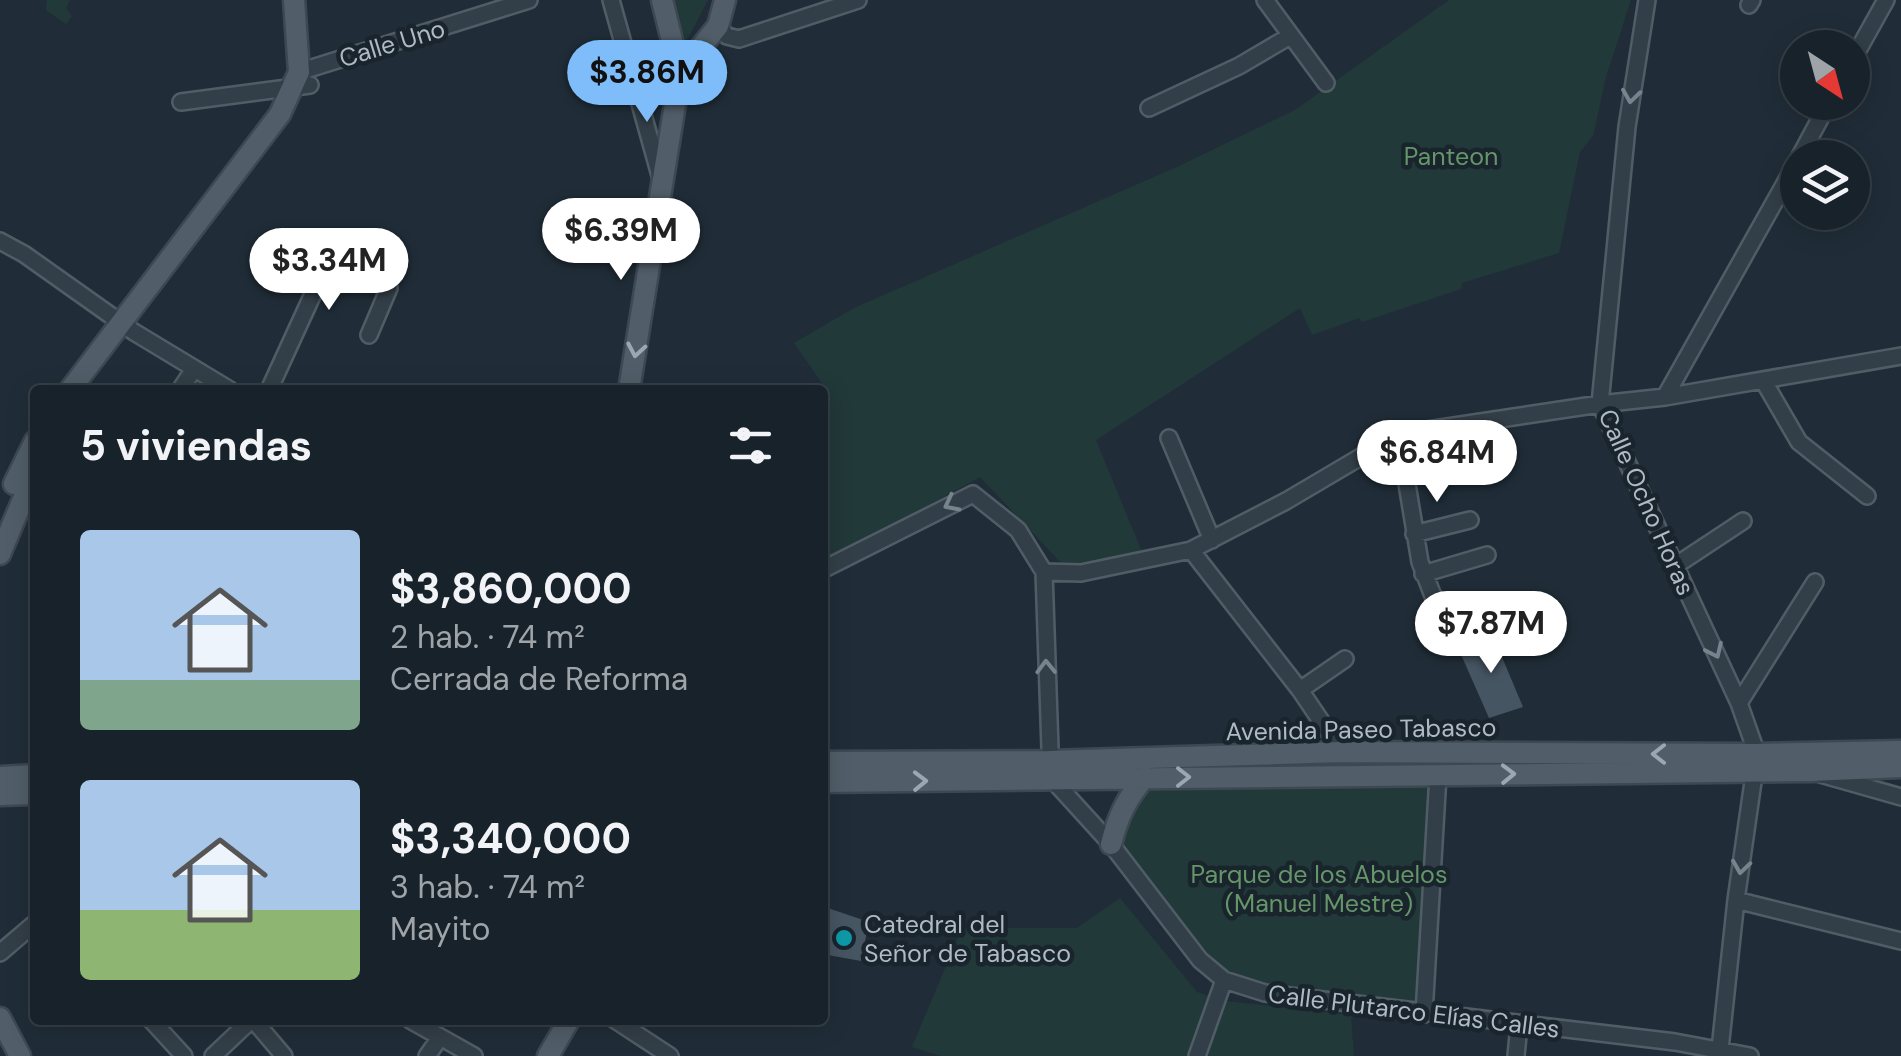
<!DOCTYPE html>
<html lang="es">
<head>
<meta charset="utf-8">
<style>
	body { margin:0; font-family:"DM Sans",sans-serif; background:#212a32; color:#f1f3f6; height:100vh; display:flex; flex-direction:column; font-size:38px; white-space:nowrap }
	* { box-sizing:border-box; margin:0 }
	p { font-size:32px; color:#9fa4a8 }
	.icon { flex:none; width:55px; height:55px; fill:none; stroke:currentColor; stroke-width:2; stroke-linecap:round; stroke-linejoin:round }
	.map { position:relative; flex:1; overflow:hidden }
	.side { position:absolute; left:30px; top:385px; width:798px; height:640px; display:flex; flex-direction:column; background:#18222a; border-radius:10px; box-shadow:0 5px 25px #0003,0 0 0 2px #363f47 }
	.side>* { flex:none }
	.needle { width:65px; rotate:144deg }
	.controls { position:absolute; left:1780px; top:30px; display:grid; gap:20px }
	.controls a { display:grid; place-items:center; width:90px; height:90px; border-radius:50%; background:#18222a; box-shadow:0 5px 25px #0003,0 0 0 2px #363f47; font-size:50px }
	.price { position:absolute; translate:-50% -85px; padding:0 22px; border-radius:35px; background:#fff; color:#222; font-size:32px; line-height:65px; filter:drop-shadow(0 2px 5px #0008) }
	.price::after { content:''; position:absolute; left:50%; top:60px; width:30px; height:22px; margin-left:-15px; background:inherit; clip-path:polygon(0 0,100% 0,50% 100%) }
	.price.selected { background:#7ebdfa; color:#111 }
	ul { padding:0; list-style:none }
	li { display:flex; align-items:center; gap:30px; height:250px; padding:0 50px }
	li span { display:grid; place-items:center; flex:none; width:280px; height:200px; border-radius:10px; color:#555 }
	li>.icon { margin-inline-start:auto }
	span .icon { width:120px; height:120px; fill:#fffc; stroke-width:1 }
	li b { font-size:42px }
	h2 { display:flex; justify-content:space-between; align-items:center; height:120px; padding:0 50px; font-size:42px }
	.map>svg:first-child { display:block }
</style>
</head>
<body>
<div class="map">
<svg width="1901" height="1056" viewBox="0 0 1901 1056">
	<rect width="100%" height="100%" fill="#202d38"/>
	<path fill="#223939" d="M47,0H70L66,8L72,16L66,24L46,10Z
		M670,0H708L685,44L670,3Z
		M1449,0H1631L1606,77L1593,136L1580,152L1559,253L1462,283L1461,289L1362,322L1359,318L1312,335L1300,308L1096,440L1142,552L1065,567L980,477L823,563L822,391L826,389L794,343L854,308L1179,166L1295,110Z
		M1438,775L1424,1014L1224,980L1111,844L1145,777Z
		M1120,898L1197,992L1226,1001L1351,1015L1354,1056H941L912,1047L962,928H1077Z"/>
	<path fill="#465562" d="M1491,631L1523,707L1489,718L1459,650Z
		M822,906L869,922L861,961L822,954Z"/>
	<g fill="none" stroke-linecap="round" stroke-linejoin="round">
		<g stroke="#515d66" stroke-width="20">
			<path id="minor" d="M611,0L661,179
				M1265,0L1326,83
				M1647,0L1627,127L1600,404L1739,703L1757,754L1736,900L1720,1049
				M1749,5L1752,0
				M718,26L727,36L739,39L858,0
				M1852,61L1886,0
				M299,72L529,0
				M181,102L310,85
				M1149,108L1239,66L1290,36
				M1799,158L1829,102
				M0,241L24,254L134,332L230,390
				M1763,380L1799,442L1867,496
				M180,390L194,369
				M269,390L324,270L331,261L345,260L386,277L389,288L369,335
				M1665,397L1798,160
				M1399,436L1420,562L1448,635
				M1169,438L1212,540
				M1414,534L1470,520
				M1191,550L1300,690L1342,752
				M1675,566L1743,521
				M822,570L973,494L1018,530L1044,572L1051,778L1111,844L1200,960L1224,980L1265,993L1675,1042L1750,1056
				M1044,572L1081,573L1191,550L1286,501L1391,439L1414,432L1600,404L1665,397L1901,356
				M1423,574L1487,555
				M1300,690L1345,659
				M1739,703L1815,582
				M1820,774L1901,797
				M1736,900L1901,941
				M0,953L35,923
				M1424,1014L1438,775
				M151,1020L184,1056
				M410,1020L474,1056
				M615,1020L670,1056
				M213,1056L250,1021L256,1023L284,1056
				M427,1056L439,1039
				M1197,1056L1224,980
				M1516,1056L1519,1025"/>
		</g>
		<g stroke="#3d4852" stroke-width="25">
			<path id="major" d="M680,73L718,26L725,0
				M70,390L280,114L299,72L294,0
				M629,390L680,73L662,0
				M14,484L35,441
				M0,554L35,471
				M822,762L1049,761L1342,752L1757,754L1901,751
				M0,777L35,775
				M822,782L1811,771L1901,767
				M0,795L35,794
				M1111,844C1118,816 1127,798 1145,777
				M0,1018L20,1056
				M548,1056L569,1020"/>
		</g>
		<use href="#minor" stroke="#333f48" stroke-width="15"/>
		<use href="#major" stroke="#515e69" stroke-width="20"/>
	</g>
	<defs><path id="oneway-chevron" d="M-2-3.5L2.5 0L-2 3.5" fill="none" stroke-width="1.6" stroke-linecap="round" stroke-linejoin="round" transform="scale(2.5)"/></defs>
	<g stroke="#77838d">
		<use href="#oneway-chevron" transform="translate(1631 96) rotate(98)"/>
		<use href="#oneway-chevron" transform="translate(951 504) rotate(153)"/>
		<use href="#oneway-chevron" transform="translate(1715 651) rotate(65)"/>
		<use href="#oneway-chevron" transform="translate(1046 667) rotate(-91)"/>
		<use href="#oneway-chevron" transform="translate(1741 867) rotate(98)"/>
	</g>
	<g stroke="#9ba8b3">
		<use href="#oneway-chevron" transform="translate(636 350) rotate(100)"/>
		<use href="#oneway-chevron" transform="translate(1659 754) rotate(-180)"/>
		<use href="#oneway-chevron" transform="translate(1508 774) rotate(-1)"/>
		<use href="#oneway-chevron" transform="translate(1183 777)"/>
		<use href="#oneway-chevron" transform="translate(920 781) rotate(-1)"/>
	</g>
	<circle fill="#0f9aa8" stroke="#19242d" stroke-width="4" cx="844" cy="938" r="10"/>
	<g text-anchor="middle" stroke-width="9" stroke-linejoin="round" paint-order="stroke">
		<g font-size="25" fill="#aebac5" stroke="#19242d">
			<text transform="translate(392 43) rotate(-17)" y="9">Calle Uno</text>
			<text transform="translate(1647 502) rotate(66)" y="9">Calle Ocho Horas</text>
			<text transform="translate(1361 729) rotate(-1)" y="9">Avenida Paseo Tabasco</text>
			<text transform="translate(1414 1011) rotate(7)" y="9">Calle Plutarco Elías Calles</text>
		</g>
		<g font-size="25" fill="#65966a" stroke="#19242d">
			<text x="1451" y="165">Panteon</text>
			<text x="1319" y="883">Parque de los Abuelos<tspan x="1319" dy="29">(Manuel Mestre)</tspan></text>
		</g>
		<g font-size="25" fill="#aebac5" stroke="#19242d" text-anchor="start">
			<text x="864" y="933">Catedral del<tspan x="864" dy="29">Señor de Tabasco</tspan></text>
		</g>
	</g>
</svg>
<div class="controls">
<a><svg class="needle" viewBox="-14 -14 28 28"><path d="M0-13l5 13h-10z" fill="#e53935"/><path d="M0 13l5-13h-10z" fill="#9fa4a8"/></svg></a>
<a><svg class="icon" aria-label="layers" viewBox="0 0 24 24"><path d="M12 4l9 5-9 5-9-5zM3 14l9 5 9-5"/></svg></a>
</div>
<b class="price selected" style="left:647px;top:125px">$3.86M</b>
<b class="price" style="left:621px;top:283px">$6.39M</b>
<b class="price" style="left:329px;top:313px">$3.34M</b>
<b class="price" style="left:1437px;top:505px">$6.84M</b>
<b class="price" style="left:1491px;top:676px">$7.87M</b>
<section class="side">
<h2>5 viviendas<svg class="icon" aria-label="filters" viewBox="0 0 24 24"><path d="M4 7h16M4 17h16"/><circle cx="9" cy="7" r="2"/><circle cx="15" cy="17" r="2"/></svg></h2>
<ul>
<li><span style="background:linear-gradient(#a9c7e8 75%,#7fa58c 0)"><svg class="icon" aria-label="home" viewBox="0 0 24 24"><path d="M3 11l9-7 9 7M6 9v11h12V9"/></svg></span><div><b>$3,860,000</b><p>2 hab. · 74 m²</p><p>Cerrada de Reforma</p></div></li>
<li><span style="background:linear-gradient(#a9c7e8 65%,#8fb573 0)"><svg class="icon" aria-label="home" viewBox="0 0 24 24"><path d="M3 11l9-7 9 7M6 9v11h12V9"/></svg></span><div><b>$3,340,000</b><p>3 hab. · 74 m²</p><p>Mayito</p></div></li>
</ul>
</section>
</div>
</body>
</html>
